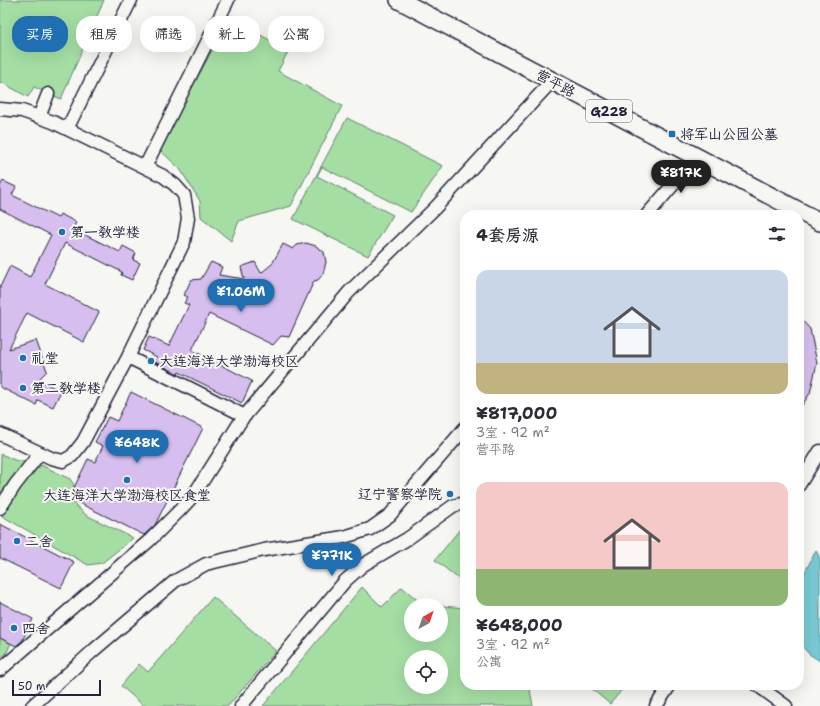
<!DOCTYPE html>
<html lang="zh">
<head>
<meta charset="utf-8">
<style>
	body { margin:0; font-family:"Shantell Sans","LXGW WenKai TC",sans-serif; background:#f7f7f7; color:#2b2b33; height:100vh; display:flex; flex-direction:column; font-size:15px; white-space:nowrap }
	* { box-sizing:border-box; margin:0 }
	p { font-size:13px; color:#7c7c81 }
	.icon { flex:none; width:22px; height:22px; fill:none; stroke:currentColor; stroke-width:2; stroke-linecap:round; stroke-linejoin:round }
	.map { position:relative; flex:1; overflow:hidden }
	.drawer { position:absolute; left:460px; top:210px; width:344px; height:480px; display:flex; flex-direction:column; background:#fff; border-radius:16px; box-shadow:0 4px 16px #0002 }
	.drawer>* { flex:none }
	.banner { position:absolute; left:12px; top:16px; width:380px; height:36px; display:flex; gap:8px }
	.needle { width:26px; rotate:40deg }
	.buttons { position:absolute; left:404px; top:598px; display:grid; gap:8px }
	.buttons a { display:grid; place-items:center; width:44px; height:44px; border-radius:50%; background:#fff; box-shadow:0 4px 16px #0002; font-size:20px }
	.scale { position:absolute; left:12px; bottom:10px; width:89px; box-sizing:border-box; padding-left:4px; border:2px solid #22223b; border-top:0; font-size:11px; line-height:14px; white-space:nowrap; color:#22223b; -webkit-text-stroke:3px #f6f6f2; paint-order:stroke }
	.price { position:absolute; translate:-50% -34px; padding:0 9px; border-radius:14px; background:#1f6fb2; color:#fff; font-size:13px; line-height:26px; filter:drop-shadow(0 1px 2px #0008) }
	.price::after { content:''; position:absolute; left:50%; top:24px; width:12px; height:9px; margin-left:-6px; background:inherit; clip-path:polygon(0 0,100% 0,50% 100%) }
	.price.active { background:#222; color:#fff }
	ul { padding:0; list-style:none }
	li { display:grid; align-content:center; gap:8px; height:212px; padding:0 16px }
	li span { display:grid; place-items:center; height:124px; border-radius:12px; color:#555 }
	li>.icon { margin-inline-start:auto }
	span .icon { width:72px; height:72px; fill:#fffc; stroke-width:1 }
	li b { font-size:17px }
	h2 { display:flex; justify-content:space-between; align-items:center; height:48px; padding:0 16px; font-size:17px }
	.tag { padding:0 14px; border-radius:16px; background:#fff; box-shadow:0 4px 16px #0002; font-size:14px; line-height:36px }
	.tag.active { background:#1f6fb2; color:#fff }
	.map>svg:first-child { display:block }
</style>
</head>
<body>
<div class="map">
<svg width="820" height="706" viewBox="0 0 820 706">
	<rect width="100%" height="100%" fill="#f6f6f2"/>
	<filter id="ink" filterUnits="userSpaceOnUse"><feTurbulence type="fractalNoise" baseFrequency=".025" numOctaves="2"/><feDisplacementMap in="SourceGraphic" scale="8" xChannelSelector="R" yChannelSelector="G"/><feConvolveMatrix kernelMatrix="1 2 1 2 8 2 1 2 1" color-interpolation-filters="sRGB"/></filter>
	<g filter="url(#ink)">
		<path fill="#a4dea3" stroke="#63806f" fill-rule="evenodd" d="M0,0H104L61,99L34,87L28,97L1,82L0,84Z
			M231,15L243,26L289,50L278,71L342,106L291,206L239,221L231,241L201,217L200,201L180,169L159,149Z
			M347,118L443,166L411,212L322,167L317,176L393,215L368,256L293,219Z
			M1,454L17,461H27L5,493L0,491Z
			M41,465L70,479L74,485L69,499L86,515L133,538L102,563L88,565L2,516L15,490Z
			M465,523V584L435,560Z
			M362,587L382,607L402,587L422,604L430,605H411V635H441V606L465,608V685H529L533,706H263ZM411,657H441V687H411Z
			M213,597L276,651L228,706H144L121,686L139,664L148,672Z
			M0,638L11,643L6,654L0,659Z
			M587,685H626L610,704Z"/>
		<path fill="#79c9d4" stroke="#568697" d="M816,550L820,559V661L809,654L799,643V603L804,574Z"/>
		<path fill="#d6bfef" stroke="#22223b" d="M3,181L16,187L12,195L58,218L60,214L76,222L73,229L120,252L123,246L136,253L133,260L140,263L132,280L121,275L122,272L65,243L45,284L99,312L84,342L27,313L9,349L36,340L47,371L38,380L61,391L53,407L38,400L36,405L0,387V287L10,266L30,277L51,235L0,209V186Z
			M306,243L316,246L324,252L326,262L323,274L318,280L314,281L289,337L281,336L273,345L209,314L192,350L252,381L242,403L179,372L178,374L155,362L157,357L143,350L149,337L169,346L189,305L184,303L188,297L184,295L191,280L201,279L211,262L222,267L219,275L244,279L241,267L255,262L261,273L272,264L283,244L293,249L297,245Z
			M799,317L810,329L817,363L810,393L799,410Z
			M131,392L203,428L155,525L144,535L69,498L88,459L95,462L103,446L95,442L108,417L117,421Z
			M0,524L74,562L61,588L0,558Z
			M0,602L33,619L22,641L16,646L0,638Z"/>
		<g fill="none" stroke-linecap="round" stroke-linejoin="round">
			<g stroke="#22223b" stroke-width="15">
				<path id="minor" d="M0,109L22,111L53,122L163,176L175,185L184,195L188,218L184,242L128,357L83,442L72,456L63,461L51,458L0,434
					M39,117L48,94
					M67,129L131,0
					M145,167L228,0
					M647,215L697,157
					M128,357L245,416
					M799,485L820,451
					M0,508L15,485L40,453
					M0,670L150,540L181,509L193,496L242,419L349,292L435,208L552,81
					M757,685L786,706
					M32,706L94,650L175,581L206,564L264,550L344,537L370,529L390,515L465,428
					M241,706L345,581L363,565L407,539L453,506L465,503
					M656,706L670,685"/>
			</g>
			<g stroke="#22223b" stroke-width="20">
				<path id="highway" d="M399,0L820,222"/>
			</g>
			<use href="#minor" stroke="#f6f6f2" stroke-width="12"/>
			<use href="#highway" stroke="#f6f6f2" stroke-width="17"/>
		</g>
	</g>
	<g fill="#1f6fb2" stroke="#f6f6f2" stroke-width="1.5">
		<rect x="668" y="130" width="8" height="8" rx="2"/>
		<circle cx="62" cy="232" r="4"/>
		<circle cx="23" cy="358" r="4"/>
		<circle cx="151" cy="361" r="4"/>
		<circle cx="23" cy="388" r="4"/>
		<circle cx="127" cy="480" r="4"/>
		<circle cx="450" cy="494" r="4"/>
		<circle cx="17" cy="541" r="4"/>
		<circle cx="14" cy="628" r="4"/>
	</g>
	<g text-anchor="middle" stroke-width="4" stroke-linejoin="round" paint-order="stroke">
		<rect fill="#f6f6f2" stroke="#626272" stroke-width="1" x="586" y="100" width="46" height="22" rx="3"/>
		<g font-size="13" font-weight="bold" fill="#22223b">
			<text x="609" y="116">G228</text>
		</g>
		<g font-size="14" fill="#22223b" stroke="#f6f6f2">
			<text transform="translate(556 83) rotate(28)" y="5">营平路</text>
		</g>
		<g font-size="14" fill="#22223b" stroke="#f6f6f2" text-anchor="start">
			<text x="680" y="139">将军山公园公墓</text>
			<text x="70" y="237">第一教学楼</text>
			<text x="31" y="363">礼堂</text>
			<text x="159" y="366">大连海洋大学渤海校区</text>
			<text x="31" y="393">第二教学楼</text>
			<text x="442" y="499" text-anchor="end">辽宁警察学院</text>
			<text x="127" y="500" text-anchor="middle">大连海洋大学渤海校区食堂</text>
			<text x="25" y="546">二舍</text>
			<text x="22" y="633">四舍</text>
		</g>
	</g>
</svg>
<div class="buttons">
<a><svg class="needle" viewBox="-14 -14 28 28"><path d="M0-13l5 13h-10z" fill="#e53935"/><path d="M0 13l5-13h-10z" fill="#7c7c81"/></svg></a>
<a><svg class="icon" aria-label="locate" viewBox="0 0 24 24"><circle cx="12" cy="12" r="6"/><path d="M12 2v4M12 18v4M2 12h4M18 12h4"/></svg></a>
</div>
<div class="scale">50 m</div>
<b class="price active" style="left:681px;top:194px">¥817K</b>
<b class="price" style="left:241px;top:313px">¥1.06M</b>
<b class="price" style="left:137px;top:464px">¥648K</b>
<b class="price" style="left:332px;top:577px">¥771K</b>
<div class="banner">
<a class="tag active">买房</a>
<a class="tag">租房</a>
<a class="tag">筛选</a>
<a class="tag">新上</a>
<a class="tag">公寓</a>
</div>
<section class="drawer">
<h2>4套房源<svg class="icon" aria-label="filters" viewBox="0 0 24 24"><path d="M4 7h16M4 17h16"/><circle cx="9" cy="7" r="2"/><circle cx="15" cy="17" r="2"/></svg></h2>
<ul>
<li><span style="background:linear-gradient(#c9d6e8 75%,#c2b280 0)"><svg class="icon" aria-label="home" viewBox="0 0 24 24"><path d="M3 11l9-7 9 7M6 9v11h12V9"/></svg></span><div><b>¥817,000</b><p>3室 · 92 m²</p><p>营平路</p></div></li>
<li><span style="background:linear-gradient(#f6c9c9 70%,#8fb573 0)"><svg class="icon" aria-label="home" viewBox="0 0 24 24"><path d="M3 11l9-7 9 7M6 9v11h12V9"/></svg></span><div><b>¥648,000</b><p>3室 · 92 m²</p><p>公寓</p></div></li>
</ul>
</section>
</div>
</body>
</html>
